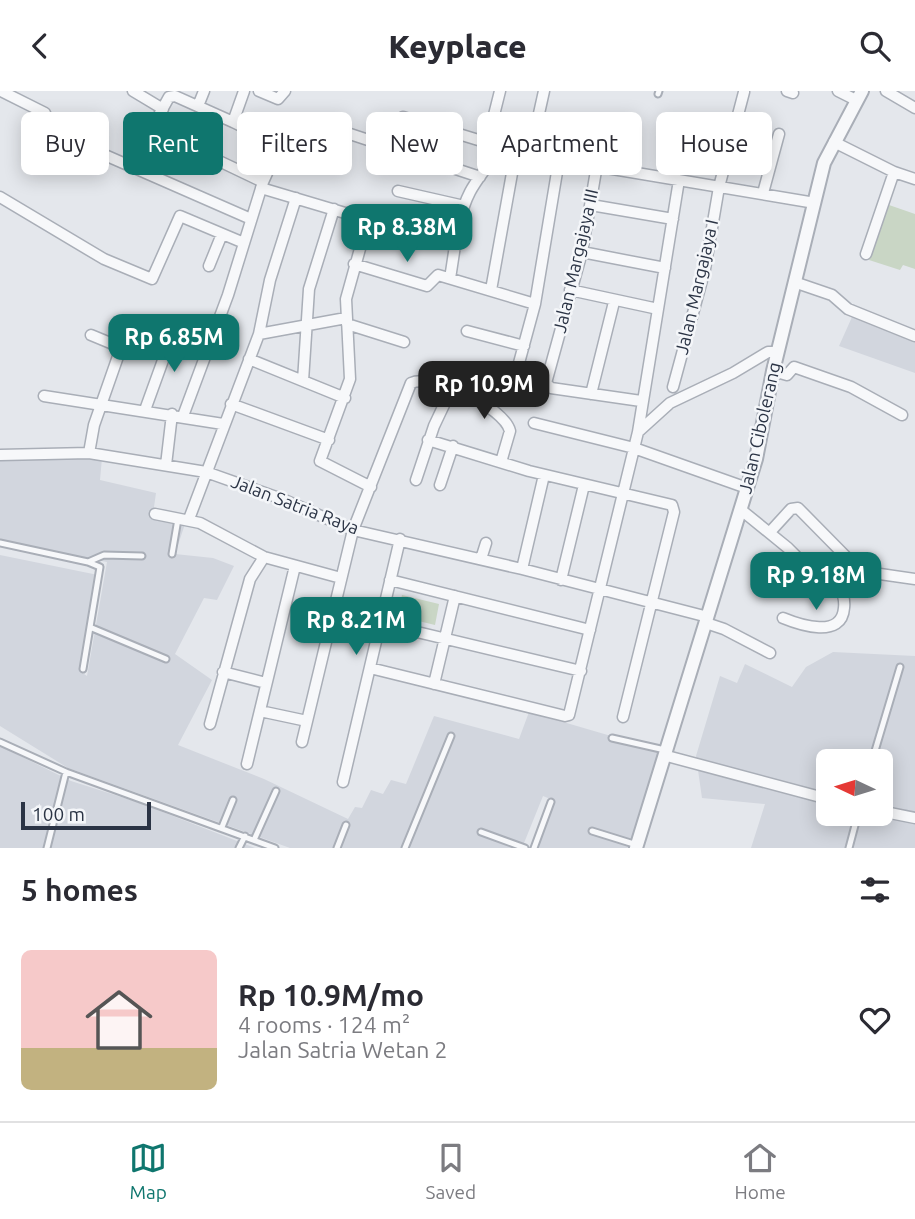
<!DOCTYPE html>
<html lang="en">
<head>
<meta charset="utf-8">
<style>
	body { margin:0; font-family:Ubuntu,sans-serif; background:#f7f7f7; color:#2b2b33; height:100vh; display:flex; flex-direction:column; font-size:26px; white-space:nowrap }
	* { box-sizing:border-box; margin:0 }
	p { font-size:23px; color:#7c7c81 }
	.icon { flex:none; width:38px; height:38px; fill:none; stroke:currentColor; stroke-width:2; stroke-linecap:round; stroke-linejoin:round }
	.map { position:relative; height:757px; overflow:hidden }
	.side { display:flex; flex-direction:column; background:#fff; flex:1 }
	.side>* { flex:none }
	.top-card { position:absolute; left:21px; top:21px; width:873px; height:63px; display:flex; gap:14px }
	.needle { width:46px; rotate:274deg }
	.tools { position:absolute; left:816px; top:658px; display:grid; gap:14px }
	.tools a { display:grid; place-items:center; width:77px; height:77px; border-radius:10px; background:#fff; box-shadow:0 4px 18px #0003; font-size:35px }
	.scale { position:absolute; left:21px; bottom:18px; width:130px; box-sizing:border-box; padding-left:7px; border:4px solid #2b3445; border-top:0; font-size:19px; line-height:24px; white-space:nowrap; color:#2b3445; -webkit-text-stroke:5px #f4f6f9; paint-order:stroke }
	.price { position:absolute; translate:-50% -60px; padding:0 16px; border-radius:14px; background:#0f766e; color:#fff; font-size:23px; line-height:46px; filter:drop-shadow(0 2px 4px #0008) }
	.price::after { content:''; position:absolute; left:50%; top:42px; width:21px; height:16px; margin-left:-10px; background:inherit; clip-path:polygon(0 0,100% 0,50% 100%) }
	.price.selected { background:#222; color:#fff }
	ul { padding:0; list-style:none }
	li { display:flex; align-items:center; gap:21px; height:175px; padding:0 21px }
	li span { display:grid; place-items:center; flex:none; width:196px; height:140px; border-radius:10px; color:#555 }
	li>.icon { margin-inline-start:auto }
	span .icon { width:84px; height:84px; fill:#fffc; stroke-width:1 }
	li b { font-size:30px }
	h2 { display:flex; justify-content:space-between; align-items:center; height:84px; padding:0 21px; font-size:30px }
	.chip { padding:0 24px; border-radius:10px; background:#fff; box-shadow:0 4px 18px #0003; font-size:24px; line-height:63px }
	.chip.selected { background:#0f766e; color:#fff }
	header { display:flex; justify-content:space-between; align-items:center; height:91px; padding:0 21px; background:#fff; font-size:32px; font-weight:800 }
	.tabs { display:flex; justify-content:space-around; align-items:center; height:98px; border-top:2px solid #e1e1e2; background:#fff; font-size:19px; color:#7c7c81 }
	.tabs a { display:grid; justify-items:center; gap:4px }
	.tabs .selected { color:#0f766e }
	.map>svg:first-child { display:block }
</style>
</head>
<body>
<header><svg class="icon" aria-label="back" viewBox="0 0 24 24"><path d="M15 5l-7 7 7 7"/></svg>Keyplace<svg class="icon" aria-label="search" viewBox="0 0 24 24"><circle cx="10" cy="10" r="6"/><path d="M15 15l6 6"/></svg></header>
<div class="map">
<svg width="915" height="757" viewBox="0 0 915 757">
	<rect width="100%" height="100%" fill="#e4e7ec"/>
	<path fill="#d2d6de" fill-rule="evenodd" d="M852,226L915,248V282L839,255Z
		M75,364L102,367L100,389L156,402L153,423L186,430L175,463L213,467L234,475L217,509L204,507L175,563L212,589L178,654L264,688L348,728L355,716L362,717L371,699L383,703L391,689L406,693L434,625L519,648L529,621L659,659L629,757H535L555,710L543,705L522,757H290L68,677L0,635V464L98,484L81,581L87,585L107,471L0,449V367Z
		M833,561L915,565V757H751L765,713L702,707L696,665L720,585L737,592L745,573L792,596L806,576ZM828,670H880V723H828Z
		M0,655L71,690L137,711L255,757H0Z"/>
	<path fill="#c9d6c5" d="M889,114L915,123V178L903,174L900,179L869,169Z
		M402,504L439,513L435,534L398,525Z"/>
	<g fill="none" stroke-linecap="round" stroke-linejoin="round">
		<g stroke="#a9aeb7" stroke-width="9">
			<path id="service" d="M658,3L659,0
				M0,452L88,471L100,476L83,578
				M172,463L178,428
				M88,471L104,464L142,465
				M92,537L166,568
				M612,647L665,659
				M0,651L66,681L275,757
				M872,670L900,576
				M222,736L233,709
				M592,740L637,754
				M481,741L525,757
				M254,749L276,700
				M47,757L66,681
				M239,757L245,745
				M337,757L346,734
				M405,757L451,645
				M534,757L551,711
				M849,757L858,723"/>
		</g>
		<g stroke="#a9aeb7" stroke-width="13">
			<path id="minor" d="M1,0L45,22L50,40L37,67
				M133,0L163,18
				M259,0L278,8L285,0
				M787,0L793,2
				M838,0L856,9
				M886,0L915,17
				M198,15L204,0
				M403,26L498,55L559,69L815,112
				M50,40L251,128
				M341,40L480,86
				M834,51L894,81L866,163
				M487,52L500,0
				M530,63L544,0
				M219,70L263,91
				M597,74L582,161L546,292L551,297L641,310
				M131,75L169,6L175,5L233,31L244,0
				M443,75L454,43
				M894,81L915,88
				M261,97L456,155
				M398,100L464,115
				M763,102L779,43
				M0,106L104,168L152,188L180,125L244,152
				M591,114L673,128
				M368,129L346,208L350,288L320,370L371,396
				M582,161L665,177
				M354,173L427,195L438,184L535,213
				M209,175L222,143
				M450,187C455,159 457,126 470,101C479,84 491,74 498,55
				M794,191L832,204L848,218L915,245
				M491,199L516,60
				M570,199L658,218
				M347,233L404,251
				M467,240L524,255
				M259,243L346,227
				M91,244L120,256
				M249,268L345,307
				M773,280L787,284L794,276L851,296L902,324
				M516,283L535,213L559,69
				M303,290L309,198L334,118
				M673,296L705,178L719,96L744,1
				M591,303L614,211
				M44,305L223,333
				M231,313L329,349
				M145,319L175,236
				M183,325L228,204L263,91L277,60L274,51L233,31
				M534,332L634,357L747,397
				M638,341L670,312L733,282L768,261H778
				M428,349L529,380L672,414L674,421L623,626
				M89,362L94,334L129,234
				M0,364L89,362L206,381L282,408L353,439L522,478L708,526
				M166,374L172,323
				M416,389L434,335L451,299
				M440,394L453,355
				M740,418L788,457L827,496L880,483L915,488
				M155,423L200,432L264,466L341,487
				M189,428L259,243L270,189L296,107
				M770,441L791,418L798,417L866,486
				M481,468L486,452
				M522,478L544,384
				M390,489L590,539
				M561,489L584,394
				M333,521L581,580
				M783,527C800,534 842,548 844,517C845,509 843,502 839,495
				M706,532L724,538L770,562
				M370,577L565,625L569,624L638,341L679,89
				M223,581L266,592
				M434,593L455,505
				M260,620L307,630
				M210,633L250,488L264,466
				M302,651L353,439L411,292C432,282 504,316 510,340L501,371
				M667,665L828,708
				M247,673L295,475
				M343,691L400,448
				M880,720L915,727"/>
		</g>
		<g stroke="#a9aeb7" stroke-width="16">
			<path id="tertiary" d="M636,757L756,368L773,280L824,72L862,0"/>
		</g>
		<use href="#service" stroke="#f7f8fa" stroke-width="5"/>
		<use href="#minor" stroke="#f7f8fa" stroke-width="10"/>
		<use href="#tertiary" stroke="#f7f8fa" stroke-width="12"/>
	</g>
	<g text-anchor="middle" stroke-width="5" stroke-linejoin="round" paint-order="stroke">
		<g font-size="18" fill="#2b3445" stroke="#f4f6f9">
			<text transform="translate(576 170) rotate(-77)" y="6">Jalan Margajaya III</text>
			<text transform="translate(697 196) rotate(-77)" y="6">Jalan Margajaya I</text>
			<text transform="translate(760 337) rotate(-77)" y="6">Jalan Cibolerang</text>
			<text transform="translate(295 414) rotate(21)" y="6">Jalan Satria Raya</text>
		</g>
	</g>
</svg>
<div class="tools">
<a><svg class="needle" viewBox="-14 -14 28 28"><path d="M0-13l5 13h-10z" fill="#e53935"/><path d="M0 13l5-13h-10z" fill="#7c7c81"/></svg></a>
</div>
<div class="scale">100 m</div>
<b class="price" style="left:407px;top:173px">Rp 8.38M</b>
<b class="price" style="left:174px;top:283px">Rp 6.85M</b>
<b class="price selected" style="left:484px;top:330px">Rp 10.9M</b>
<b class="price" style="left:816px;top:521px">Rp 9.18M</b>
<b class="price" style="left:356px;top:566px">Rp 8.21M</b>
<div class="top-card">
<a class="chip">Buy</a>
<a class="chip selected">Rent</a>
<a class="chip">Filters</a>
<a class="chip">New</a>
<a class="chip">Apartment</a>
<a class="chip">House</a>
</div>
</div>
<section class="side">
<h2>5 homes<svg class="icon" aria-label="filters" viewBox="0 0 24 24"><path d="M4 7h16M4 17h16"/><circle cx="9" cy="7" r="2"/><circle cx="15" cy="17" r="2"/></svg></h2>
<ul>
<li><span style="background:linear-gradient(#f6c9c9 70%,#c2b280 0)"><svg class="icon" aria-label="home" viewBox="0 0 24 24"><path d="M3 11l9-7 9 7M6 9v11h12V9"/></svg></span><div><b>Rp 10.9M/mo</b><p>4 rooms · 124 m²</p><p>Jalan Satria Wetan 2</p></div><svg class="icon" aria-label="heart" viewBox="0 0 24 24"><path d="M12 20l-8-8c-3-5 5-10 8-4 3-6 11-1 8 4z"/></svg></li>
</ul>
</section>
<nav class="tabs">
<a class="selected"><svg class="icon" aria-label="map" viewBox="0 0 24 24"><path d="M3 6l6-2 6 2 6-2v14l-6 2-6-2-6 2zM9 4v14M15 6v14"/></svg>Map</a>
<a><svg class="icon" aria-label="saved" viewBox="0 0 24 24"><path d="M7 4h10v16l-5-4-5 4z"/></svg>Saved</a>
<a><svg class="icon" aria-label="home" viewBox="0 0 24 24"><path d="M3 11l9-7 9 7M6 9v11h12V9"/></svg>Home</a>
</nav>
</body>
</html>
